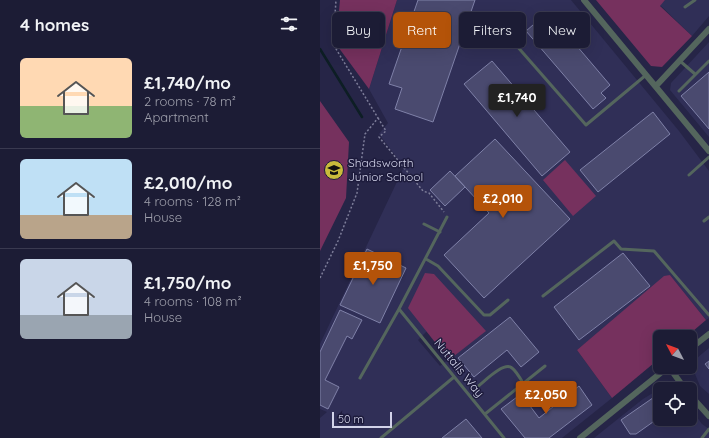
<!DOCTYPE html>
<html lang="en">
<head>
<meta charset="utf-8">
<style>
	body { margin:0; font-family:Quicksand,sans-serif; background:#25253d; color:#f1f3f6; height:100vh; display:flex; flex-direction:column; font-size:15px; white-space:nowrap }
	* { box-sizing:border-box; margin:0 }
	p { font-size:13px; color:#a0a1ad }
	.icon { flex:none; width:22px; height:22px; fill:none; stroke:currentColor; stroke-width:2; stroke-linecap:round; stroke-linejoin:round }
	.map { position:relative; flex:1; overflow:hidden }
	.sheet { display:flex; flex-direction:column; background:#1c1c35; width:320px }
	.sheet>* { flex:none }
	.hud { position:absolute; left:12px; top:12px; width:317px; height:36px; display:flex; gap:8px }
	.needle { width:26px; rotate:311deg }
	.tools { position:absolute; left:333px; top:330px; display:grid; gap:8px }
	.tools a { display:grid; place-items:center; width:44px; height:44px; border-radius:6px; background:#1c1c35; box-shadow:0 4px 16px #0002,0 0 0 1px #3a3a50; font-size:20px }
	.scale { position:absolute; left:12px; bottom:10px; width:60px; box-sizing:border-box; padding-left:4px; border:2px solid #d2d3e9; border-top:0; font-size:11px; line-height:14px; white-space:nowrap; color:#d2d3e9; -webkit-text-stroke:3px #1d1b3c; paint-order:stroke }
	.price { position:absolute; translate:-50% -34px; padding:0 9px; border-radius:4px; background:#b45309; color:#fff; font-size:13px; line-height:26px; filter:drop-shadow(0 1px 2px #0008) }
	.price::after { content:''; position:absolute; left:50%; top:24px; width:12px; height:9px; margin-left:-6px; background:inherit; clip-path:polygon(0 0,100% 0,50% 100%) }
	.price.selected { background:#222; color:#fff }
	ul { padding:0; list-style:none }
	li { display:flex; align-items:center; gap:12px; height:100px; padding:0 20px }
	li+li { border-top:1px solid #3a3a50 }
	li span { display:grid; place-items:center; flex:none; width:112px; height:80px; border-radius:6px; color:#555 }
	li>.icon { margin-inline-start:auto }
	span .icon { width:48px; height:48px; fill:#fffc; stroke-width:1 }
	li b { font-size:17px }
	h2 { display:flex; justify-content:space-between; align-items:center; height:48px; padding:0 20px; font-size:17px }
	.tag { padding:0 14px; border-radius:6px; background:#1c1c35; box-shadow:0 4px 16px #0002,0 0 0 1px #3a3a50; font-size:14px; line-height:36px }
	.tag.selected { background:#b45309; color:#fff }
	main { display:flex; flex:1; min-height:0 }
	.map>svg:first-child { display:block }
</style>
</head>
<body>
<main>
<section class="sheet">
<h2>4 homes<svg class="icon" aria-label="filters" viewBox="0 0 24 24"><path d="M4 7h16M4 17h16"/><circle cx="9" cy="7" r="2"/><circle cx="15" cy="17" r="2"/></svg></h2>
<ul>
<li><span style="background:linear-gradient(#ffd9b3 60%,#8fb573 0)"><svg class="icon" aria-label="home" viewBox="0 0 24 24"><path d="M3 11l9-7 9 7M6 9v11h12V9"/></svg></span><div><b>£1,740/mo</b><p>2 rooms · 78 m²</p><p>Apartment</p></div></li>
<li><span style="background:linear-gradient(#bfe0f5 70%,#b9a48a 0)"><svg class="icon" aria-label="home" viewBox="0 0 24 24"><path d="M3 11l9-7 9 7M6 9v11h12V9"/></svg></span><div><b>£2,010/mo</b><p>4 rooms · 128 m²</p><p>House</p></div></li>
<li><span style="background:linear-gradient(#c9d6e8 70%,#9aa5b1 0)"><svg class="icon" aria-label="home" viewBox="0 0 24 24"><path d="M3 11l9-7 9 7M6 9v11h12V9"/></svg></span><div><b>£1,750/mo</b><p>4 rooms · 108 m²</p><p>House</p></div></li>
</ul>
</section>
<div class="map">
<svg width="389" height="438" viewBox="0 0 389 438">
	<rect width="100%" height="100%" fill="#262547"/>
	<path fill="#302f57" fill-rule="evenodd" d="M77,0H251L359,131L389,171V318L386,320L350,275L257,350L292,398L242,438H0V418L7,412L0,409V344L84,167L59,134L68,123L49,89ZM107,331H165L120,366L98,340Z
		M345,0H389V16L372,36L340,5Z
		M389,42V137L350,90L351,83Z
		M389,348V394L380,386L373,369L377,358Z
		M346,385L355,389H340V419H370V408L382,424L389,429V438H274L323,399Z"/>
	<path fill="#76315e" d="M20,0H77L49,89L16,44Z
		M276,0H345L340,6L372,36L342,67L331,66Z
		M0,101L29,142L26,198L0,251Z
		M245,160L276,196L253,216L223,180Z
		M105,273L114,274L166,331L129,360L88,308Z
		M350,275L386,320L366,337H340V358L292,398L257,350L344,276Z"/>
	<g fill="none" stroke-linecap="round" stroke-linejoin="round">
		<path stroke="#0d1e24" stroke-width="2.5" d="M0,49L42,117"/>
	</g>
	<path fill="#4a4a6f" stroke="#7f81a8" d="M98,0H155L113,122L75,109L82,88L69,84Z
		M228,12L290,85L281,93L286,98L273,109L206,31Z
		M172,61L250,152L222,176L144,84Z
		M389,72V129L361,96Z
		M333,112L350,134L278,192L260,170Z
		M175,139L250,219L164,298L124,255L169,213L135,176Z
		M130,171L145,187L125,206L110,190Z
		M47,249L86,268L60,323L20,305Z
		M303,253L330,286L259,340L234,307Z
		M20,310L42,320L32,339L27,336L5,380L19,387L8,409L0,405V352Z
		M190,317L219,352L201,367L187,350L154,377L138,358Z
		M389,361V369L385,364Z
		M259,386L272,405L229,438H205L181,409L201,394L219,418Z
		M340,393V417L316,434H310L301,420Z
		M370,410L374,416L370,418Z
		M146,419L162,438H122Z
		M353,419H369L358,426Z"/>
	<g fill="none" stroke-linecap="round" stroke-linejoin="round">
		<path stroke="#7d7d99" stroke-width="1.5" stroke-dasharray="2 2" stroke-linecap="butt" d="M58,118L66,131L59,137L103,191L109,193L124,212
			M0,278L18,241L37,193L45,134L58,118L13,44L16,0"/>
		<path stroke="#54665d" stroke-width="3" d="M365,7L375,0
			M196,45L266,125L326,75
			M360,61L375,74
			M359,91L389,61
			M369,175L389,157
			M384,221L389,217
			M104,224L120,232
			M106,259L118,266L164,315H170L188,300
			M223,296L294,241L301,249L334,251L389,315
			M79,309L184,438
			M40,378L79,309L127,217
			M157,387C164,382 184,361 192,368C196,371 200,378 203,383
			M165,414L225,366
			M61,438L134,377
			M382,438L389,429"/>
		<path stroke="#54665d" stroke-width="6" d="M264,0L389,151
			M336,86L389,29
			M370,349L389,334
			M349,367L365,389
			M370,395L389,416
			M260,438L348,367"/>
	</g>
	<defs>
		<g id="school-disc" transform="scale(1)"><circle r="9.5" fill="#c9bb3b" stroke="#1d1b3c"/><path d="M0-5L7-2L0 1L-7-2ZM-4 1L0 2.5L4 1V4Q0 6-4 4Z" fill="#111"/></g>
	</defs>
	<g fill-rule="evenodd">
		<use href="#school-disc" x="14" y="170"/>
	</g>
	<g text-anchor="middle" stroke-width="3" stroke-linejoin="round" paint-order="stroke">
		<g font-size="12" fill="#d2d3e9" stroke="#1d1b3c" text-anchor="start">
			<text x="28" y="167">Shadsworth<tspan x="28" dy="14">Junior School</tspan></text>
		</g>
		<g font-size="12" fill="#d2d3e9" stroke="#1d1b3c">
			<text transform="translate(139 368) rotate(51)" y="4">Nuttalls Way</text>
		</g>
	</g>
</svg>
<div class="tools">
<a><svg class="needle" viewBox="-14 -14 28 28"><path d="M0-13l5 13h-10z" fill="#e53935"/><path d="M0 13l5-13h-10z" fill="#a0a1ad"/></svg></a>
<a><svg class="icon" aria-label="locate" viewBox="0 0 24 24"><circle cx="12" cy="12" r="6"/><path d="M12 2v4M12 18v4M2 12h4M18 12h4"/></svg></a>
</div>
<div class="scale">50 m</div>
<b class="price selected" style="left:197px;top:118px">£1,740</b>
<b class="price" style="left:183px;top:219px">£2,010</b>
<b class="price" style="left:53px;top:286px">£1,750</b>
<b class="price" style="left:226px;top:415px">£2,050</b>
<div class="hud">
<a class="tag">Buy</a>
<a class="tag selected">Rent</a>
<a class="tag">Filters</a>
<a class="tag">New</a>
</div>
</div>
</main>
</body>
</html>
